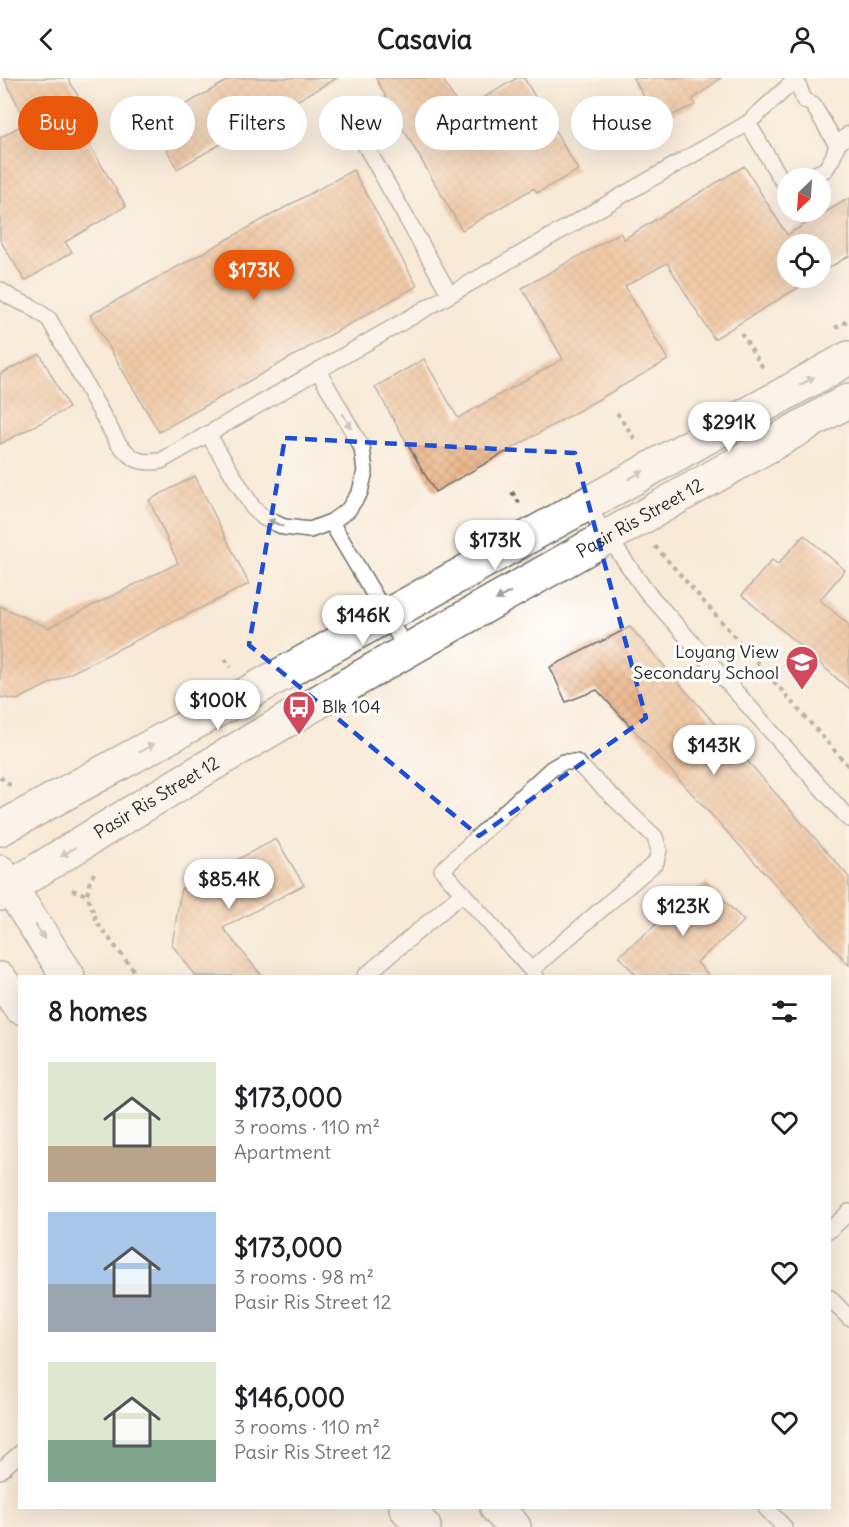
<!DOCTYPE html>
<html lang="en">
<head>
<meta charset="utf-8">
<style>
	body { margin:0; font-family:Delius,sans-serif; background:#f2f2f2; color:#202124; height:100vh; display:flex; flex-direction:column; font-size:22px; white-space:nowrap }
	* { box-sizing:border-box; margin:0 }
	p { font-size:20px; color:#757577 }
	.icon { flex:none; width:33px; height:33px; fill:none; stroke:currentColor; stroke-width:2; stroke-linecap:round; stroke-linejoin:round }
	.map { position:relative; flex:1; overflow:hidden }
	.panel { position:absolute; left:18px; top:897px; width:813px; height:534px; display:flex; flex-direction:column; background:#fff; border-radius:0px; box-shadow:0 6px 24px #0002 }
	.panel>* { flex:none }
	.banner { position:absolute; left:18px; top:18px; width:813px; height:54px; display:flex; gap:12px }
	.needle { width:39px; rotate:205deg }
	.fabs { position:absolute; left:777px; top:90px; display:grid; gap:12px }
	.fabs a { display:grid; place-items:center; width:54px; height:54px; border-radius:50%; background:#fff; box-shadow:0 6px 24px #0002; font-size:30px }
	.price { position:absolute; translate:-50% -51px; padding:0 14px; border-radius:21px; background:#fff; color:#222; font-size:20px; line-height:39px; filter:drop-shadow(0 2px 3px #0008) }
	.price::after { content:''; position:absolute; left:50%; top:36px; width:18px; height:14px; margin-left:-9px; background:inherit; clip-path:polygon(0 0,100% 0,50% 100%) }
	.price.active { background:#ea580c; color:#fff }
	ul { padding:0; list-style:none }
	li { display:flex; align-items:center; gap:18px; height:150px; padding:0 30px }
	li span { display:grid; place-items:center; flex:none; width:168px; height:120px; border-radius:0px; color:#555 }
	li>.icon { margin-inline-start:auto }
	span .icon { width:72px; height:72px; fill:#fffc; stroke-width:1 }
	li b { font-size:26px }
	h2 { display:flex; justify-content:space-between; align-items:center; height:72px; padding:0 30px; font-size:26px }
	.pill { padding:0 21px; border-radius:27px; background:#fff; box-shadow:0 6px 24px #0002; font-size:21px; line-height:54px }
	.pill.active { background:#ea580c; color:#fff }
	header { display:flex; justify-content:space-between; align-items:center; height:78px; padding:0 30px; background:#fff; font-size:27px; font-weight:700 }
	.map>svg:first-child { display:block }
</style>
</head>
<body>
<header><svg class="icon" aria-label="back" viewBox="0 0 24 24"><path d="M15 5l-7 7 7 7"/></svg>Casavia<svg class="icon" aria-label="person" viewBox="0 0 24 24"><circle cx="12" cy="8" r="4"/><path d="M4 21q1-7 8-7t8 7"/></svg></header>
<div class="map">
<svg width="849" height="1449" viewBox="0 0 849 1449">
	<defs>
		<pattern id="building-cross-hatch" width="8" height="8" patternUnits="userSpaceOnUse" patternTransform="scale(1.5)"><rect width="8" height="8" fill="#e7a36c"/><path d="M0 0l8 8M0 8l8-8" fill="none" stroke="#bb8559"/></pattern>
	</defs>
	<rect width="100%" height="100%" fill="#fff"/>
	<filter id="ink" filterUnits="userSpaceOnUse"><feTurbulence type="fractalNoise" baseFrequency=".0167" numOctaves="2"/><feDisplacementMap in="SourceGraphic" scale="12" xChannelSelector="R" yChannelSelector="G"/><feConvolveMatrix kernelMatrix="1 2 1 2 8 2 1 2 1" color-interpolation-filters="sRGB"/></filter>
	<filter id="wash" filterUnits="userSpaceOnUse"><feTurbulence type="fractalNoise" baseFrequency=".008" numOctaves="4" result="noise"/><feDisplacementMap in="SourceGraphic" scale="24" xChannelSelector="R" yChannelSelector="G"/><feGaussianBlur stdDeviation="1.35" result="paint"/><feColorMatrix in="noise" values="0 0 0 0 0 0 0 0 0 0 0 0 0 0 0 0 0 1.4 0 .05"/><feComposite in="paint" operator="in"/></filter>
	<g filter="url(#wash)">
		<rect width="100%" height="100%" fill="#f8ead7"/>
		<g id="blocks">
			<path fill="url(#building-cross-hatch)" d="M4,0H68L81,24L67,30L126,128L65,164L72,174L25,203L0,162V60L27,44Z
				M232,0H337L177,91L153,45Z
				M376,0H442L461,33L517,0H524L578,92L537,115L534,110L462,152L398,42Z
				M633,0H721L693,21L695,27L658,43Z
				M744,88L787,157L849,120V178L820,195V166H788V200H814L714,261L667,185L625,208L668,282L435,414L375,309L424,281L458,340L563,281L522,210L620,155L624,161Z
				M353,92L417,208L159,354L90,237Z
				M40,276L69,330L0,366V296Z
				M195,398L249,506L17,622L0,619V528L48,550L178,485L149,422Z
				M804,457L845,492L820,522L849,547V611L742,517L772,482L778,486Z
				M630,549L849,799V887L597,612L566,624L550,589Z
				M276,761L304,807L223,850L262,898H196L172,867L181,811Z
				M706,804L744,843L697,884L709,898H637L619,878Z"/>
		</g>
	</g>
	<g filter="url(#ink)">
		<use href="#blocks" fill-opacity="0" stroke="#736e67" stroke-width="1.5"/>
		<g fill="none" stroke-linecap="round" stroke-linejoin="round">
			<g stroke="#736e67" stroke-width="18">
				<path id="lane" d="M351,42L450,217
					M748,45L781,101L788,106
					M808,100L826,91L833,79L837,67L849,56
					M0,212L12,220L32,229L49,241L118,365C133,382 138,386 161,383L748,45L796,1L804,22L813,27L837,67
					M208,356L253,430L264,440L284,449L310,452L331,444L348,432L360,414L365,393L362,370L318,292
					M585,426L646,513L849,741
					M331,444L407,572
					M531,892L656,784L659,772L655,759L576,684H563L551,691L442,792L531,892L536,898
					M365,898L463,815
					M830,1152L849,1134
					M830,1220L849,1240
					M0,1393L20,1375
					M766,1430L784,1449"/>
			</g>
			<g stroke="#736e67" stroke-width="36">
				<g id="secondary">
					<path d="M0,751C83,705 166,661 248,615C448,503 648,391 849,280"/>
					<path id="s1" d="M0,816C277,641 565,484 849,322"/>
				</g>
			</g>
			<g stroke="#736e67" stroke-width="36">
				<path id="primary" d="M0,794L68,898
					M0,901L20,929
					M406,1430L424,1449
					M497,1430L514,1449"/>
			</g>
			<path stroke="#736e67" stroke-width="4" stroke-dasharray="4.5 4.5" stroke-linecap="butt" d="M835,250L849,242
				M741,255L763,290
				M617,335L637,364
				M512,414L520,426
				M655,468L849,689
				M225,581L231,589
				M0,699L8,706L15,707
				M94,795L89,806L87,817L98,846L138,898
				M72,812L87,817"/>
			<use href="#lane" stroke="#fff" stroke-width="15"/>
			<use href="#secondary" stroke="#fff" stroke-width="33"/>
			<use href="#primary" stroke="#fff" stroke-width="33"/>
		</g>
		<defs><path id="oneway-solid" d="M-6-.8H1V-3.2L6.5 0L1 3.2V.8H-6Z" transform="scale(1.5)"/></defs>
		<g fill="#a0a0a0">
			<use href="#oneway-solid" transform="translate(807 303) rotate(-29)"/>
			<use href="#oneway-solid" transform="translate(347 343) rotate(60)"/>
			<use href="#oneway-solid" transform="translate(636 397) rotate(-29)"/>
			<use href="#oneway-solid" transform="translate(275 445) rotate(-157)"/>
			<use href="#oneway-solid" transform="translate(503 518) rotate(151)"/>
			<use href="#oneway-solid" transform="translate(147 670) rotate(-29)"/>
			<use href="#oneway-solid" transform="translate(68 774) rotate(148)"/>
			<use href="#oneway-solid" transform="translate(40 854) rotate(57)"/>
		</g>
	</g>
	<path d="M0 0H849V1449H0ZM285,360L575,375L646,640L479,758L249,567Z" fill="#f8ead7" fill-opacity=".55" fill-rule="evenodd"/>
	<path fill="none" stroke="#1d4ed8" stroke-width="4.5" stroke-dasharray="12 8" stroke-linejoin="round" d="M285,360L575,375L646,640L479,758L249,567Z"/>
	<defs>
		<g id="school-pin" transform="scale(1.725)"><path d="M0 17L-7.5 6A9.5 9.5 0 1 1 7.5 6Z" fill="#d1495b" stroke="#fff"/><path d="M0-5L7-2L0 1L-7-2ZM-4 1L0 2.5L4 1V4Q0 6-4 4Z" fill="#fff"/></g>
		<g id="bus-pin" transform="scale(1.725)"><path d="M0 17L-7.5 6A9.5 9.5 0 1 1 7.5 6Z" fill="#d1495b" stroke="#fff"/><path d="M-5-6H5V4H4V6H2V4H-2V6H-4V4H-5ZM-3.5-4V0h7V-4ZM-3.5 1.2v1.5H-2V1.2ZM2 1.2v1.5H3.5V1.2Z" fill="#fff"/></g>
	</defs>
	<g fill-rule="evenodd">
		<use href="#school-pin" x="802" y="584"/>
		<use href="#bus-pin" x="299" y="629"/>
	</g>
	<g text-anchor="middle" stroke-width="6" stroke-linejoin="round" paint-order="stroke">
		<g font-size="18" fill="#2b2b2b" stroke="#fff">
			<text dy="6" stroke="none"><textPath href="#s1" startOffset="742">Pasir Ris Street 12</textPath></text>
			<text dy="6" stroke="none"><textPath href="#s1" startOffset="184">Pasir Ris Street 12</textPath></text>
		</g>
		<g font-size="18" fill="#2b2b2b" stroke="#fff" text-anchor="end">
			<text x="779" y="580">Loyang View<tspan x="779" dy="21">Secondary School</tspan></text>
			<text x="322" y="635" text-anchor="start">Blk 104</text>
		</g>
	</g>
</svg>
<div class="fabs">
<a><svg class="needle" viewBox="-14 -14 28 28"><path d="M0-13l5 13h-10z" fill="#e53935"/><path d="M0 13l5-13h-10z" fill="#757577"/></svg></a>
<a><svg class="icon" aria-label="locate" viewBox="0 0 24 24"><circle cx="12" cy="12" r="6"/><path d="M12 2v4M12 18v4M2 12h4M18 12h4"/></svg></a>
</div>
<b class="price active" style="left:254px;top:223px">$173K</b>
<b class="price" style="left:729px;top:375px">$291K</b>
<b class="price" style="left:495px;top:493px">$173K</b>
<b class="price" style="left:363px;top:568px">$146K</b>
<b class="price" style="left:218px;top:653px">$100K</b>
<b class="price" style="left:714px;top:698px">$143K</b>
<b class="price" style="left:229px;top:832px">$85.4K</b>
<b class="price" style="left:683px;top:859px">$123K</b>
<div class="banner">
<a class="pill active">Buy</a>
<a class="pill">Rent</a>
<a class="pill">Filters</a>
<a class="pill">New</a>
<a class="pill">Apartment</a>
<a class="pill">House</a>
</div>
<section class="panel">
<h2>8 homes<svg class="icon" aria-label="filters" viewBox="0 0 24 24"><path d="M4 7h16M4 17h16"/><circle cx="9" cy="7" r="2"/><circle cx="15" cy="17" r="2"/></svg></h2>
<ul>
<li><span style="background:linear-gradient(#dfe7d0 70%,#b9a48a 0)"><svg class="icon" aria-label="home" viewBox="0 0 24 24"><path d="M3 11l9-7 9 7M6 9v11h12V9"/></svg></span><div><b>$173,000</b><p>3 rooms · 110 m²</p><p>Apartment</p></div><svg class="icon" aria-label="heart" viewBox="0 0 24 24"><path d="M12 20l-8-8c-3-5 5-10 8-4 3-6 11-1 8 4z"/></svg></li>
<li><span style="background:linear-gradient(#a9c7e8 60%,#9aa5b1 0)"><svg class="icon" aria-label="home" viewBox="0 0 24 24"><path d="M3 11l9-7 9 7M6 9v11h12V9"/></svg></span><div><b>$173,000</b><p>3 rooms · 98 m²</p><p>Pasir Ris Street 12</p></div><svg class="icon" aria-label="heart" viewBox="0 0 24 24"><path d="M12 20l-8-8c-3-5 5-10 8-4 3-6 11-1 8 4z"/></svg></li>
<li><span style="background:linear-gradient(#dfe7d0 65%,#7fa58c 0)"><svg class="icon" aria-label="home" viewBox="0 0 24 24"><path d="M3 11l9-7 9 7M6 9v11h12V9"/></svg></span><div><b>$146,000</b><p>3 rooms · 110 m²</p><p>Pasir Ris Street 12</p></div><svg class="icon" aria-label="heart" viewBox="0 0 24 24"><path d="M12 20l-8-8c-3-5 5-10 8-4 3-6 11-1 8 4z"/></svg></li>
</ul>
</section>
</div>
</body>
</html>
